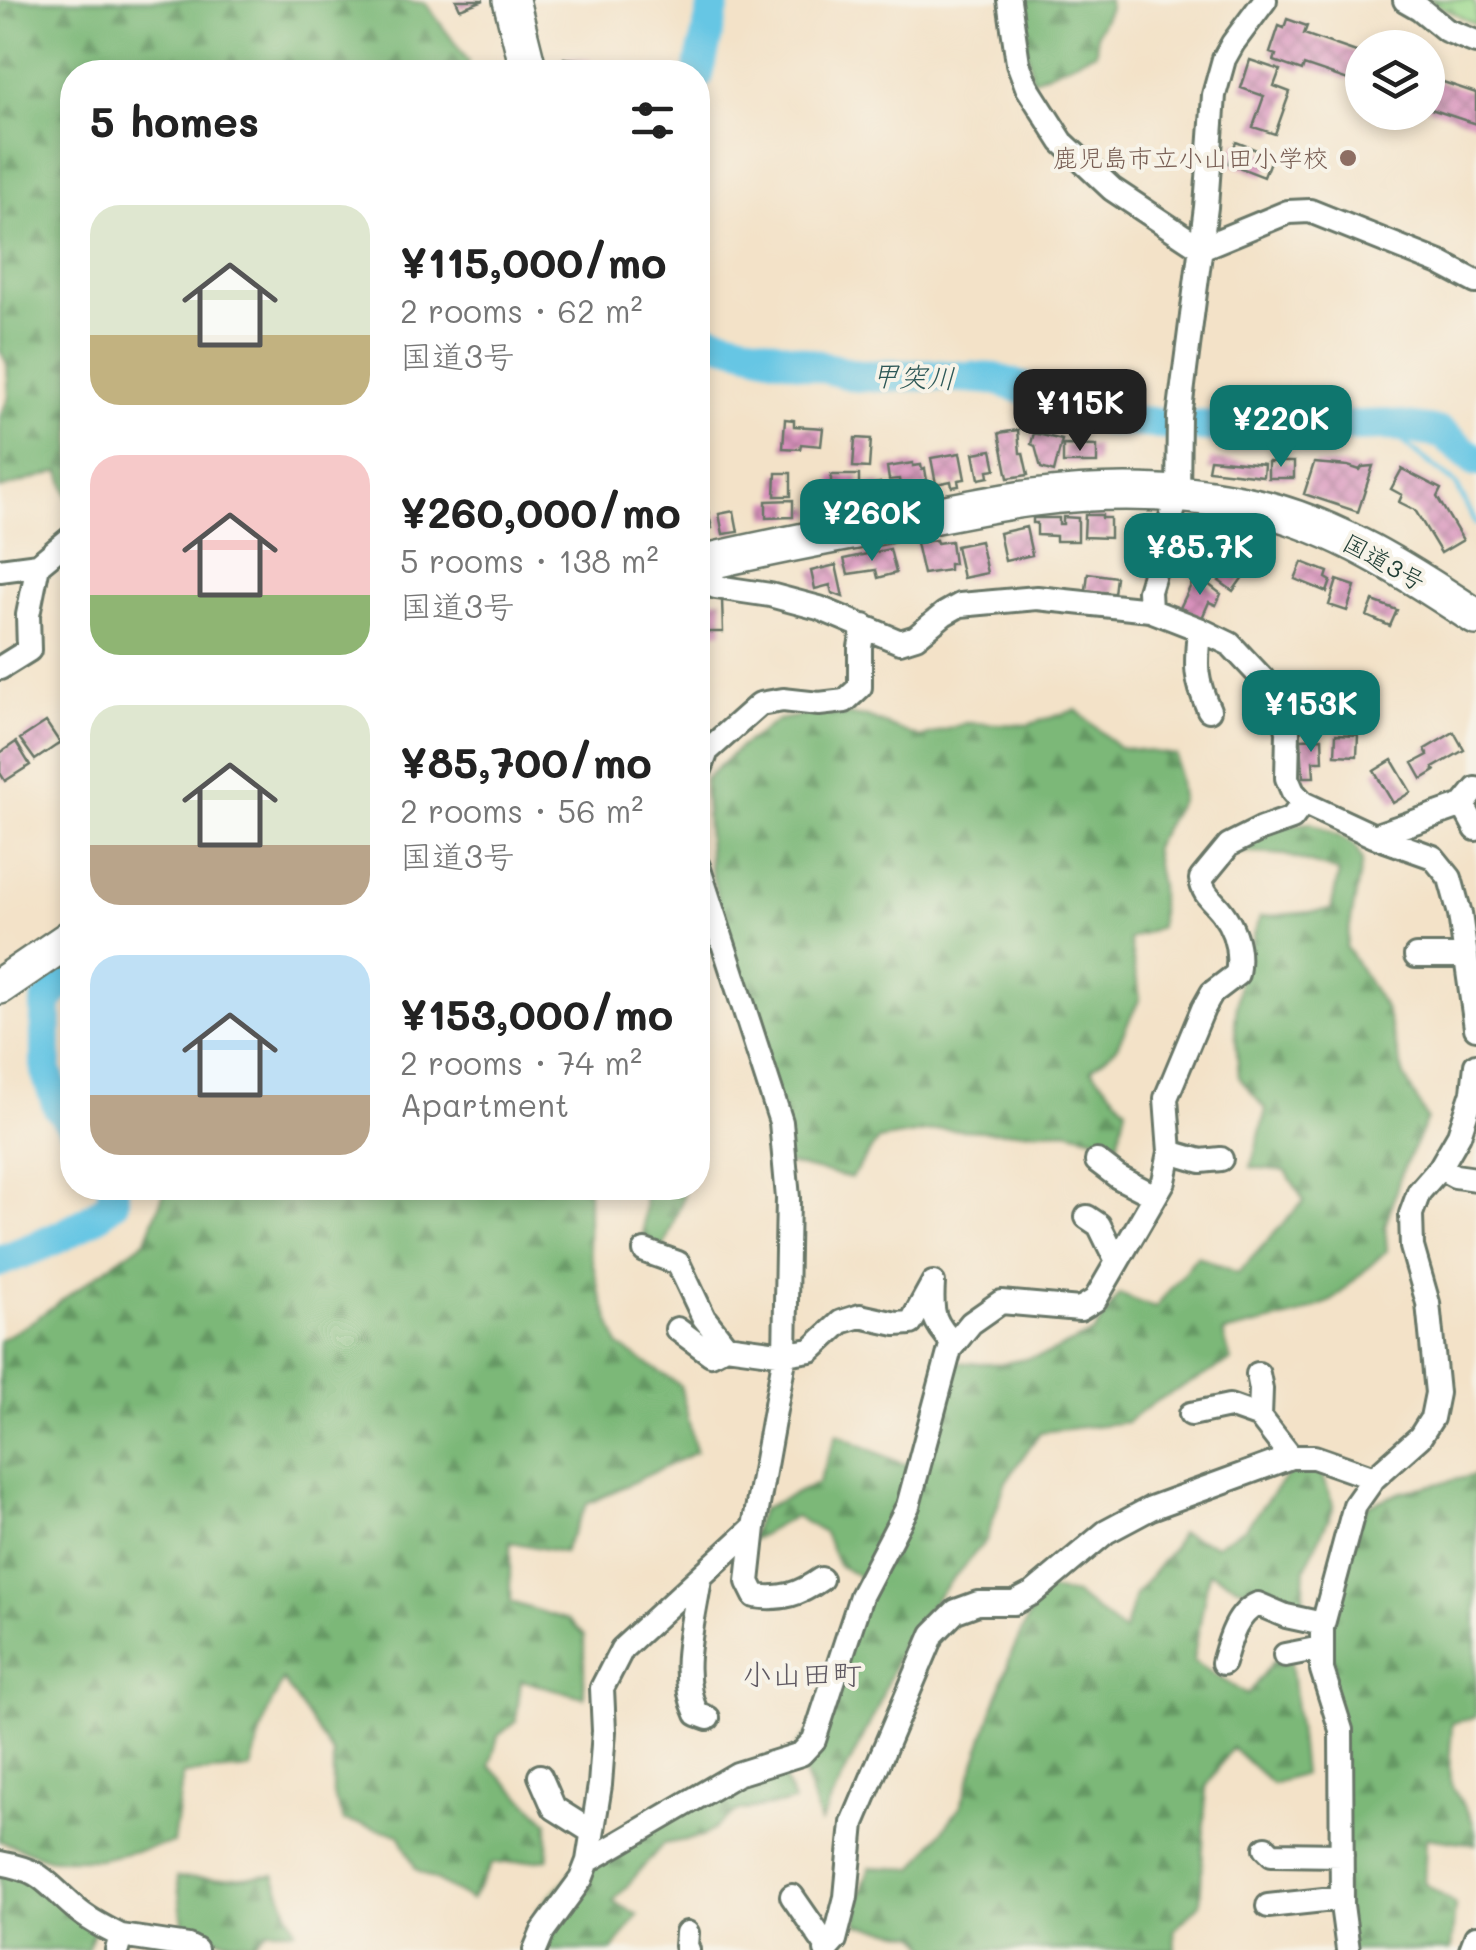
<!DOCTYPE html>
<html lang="en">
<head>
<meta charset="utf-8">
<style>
	body { margin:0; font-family:Mali,"Klee One",sans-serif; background:#f6f6f6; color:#222; height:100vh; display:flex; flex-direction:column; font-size:38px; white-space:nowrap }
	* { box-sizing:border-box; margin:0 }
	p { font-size:32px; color:#767676 }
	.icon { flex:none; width:55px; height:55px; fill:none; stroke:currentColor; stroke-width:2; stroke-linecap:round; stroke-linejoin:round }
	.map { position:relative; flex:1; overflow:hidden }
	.details { position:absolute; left:60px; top:60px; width:650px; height:1140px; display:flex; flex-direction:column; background:#fff; border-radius:40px; box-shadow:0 5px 15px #0003 }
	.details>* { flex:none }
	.tools { position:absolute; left:1345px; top:30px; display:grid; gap:20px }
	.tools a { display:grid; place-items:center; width:100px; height:100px; border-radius:50%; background:#fff; box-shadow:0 5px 15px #0003; font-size:50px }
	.price { position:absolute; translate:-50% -85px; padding:0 22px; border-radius:20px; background:#0f766e; color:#fff; font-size:32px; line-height:65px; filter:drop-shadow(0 2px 5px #0008) }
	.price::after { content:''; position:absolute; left:50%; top:60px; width:30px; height:22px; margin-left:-15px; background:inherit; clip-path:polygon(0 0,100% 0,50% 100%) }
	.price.on { background:#222; color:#fff }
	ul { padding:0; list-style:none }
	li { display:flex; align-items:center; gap:30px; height:250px; padding:0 30px }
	li span { display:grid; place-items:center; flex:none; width:280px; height:200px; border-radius:30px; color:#555 }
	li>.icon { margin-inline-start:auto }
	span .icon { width:120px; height:120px; fill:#fffc; stroke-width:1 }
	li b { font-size:42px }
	h2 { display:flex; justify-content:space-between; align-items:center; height:120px; padding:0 30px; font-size:42px }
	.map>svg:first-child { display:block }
</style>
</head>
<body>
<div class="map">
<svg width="1476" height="1950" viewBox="0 0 1476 1950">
	<defs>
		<pattern id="forest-firs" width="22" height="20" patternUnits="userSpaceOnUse" patternTransform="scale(2.5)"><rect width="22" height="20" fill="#7cb878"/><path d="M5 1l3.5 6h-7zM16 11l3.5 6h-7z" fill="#659763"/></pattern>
		<pattern id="cemetery-stones" width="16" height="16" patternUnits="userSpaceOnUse" patternTransform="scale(2.5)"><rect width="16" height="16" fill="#9bd88d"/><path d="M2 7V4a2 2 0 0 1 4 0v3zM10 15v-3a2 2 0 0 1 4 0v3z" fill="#85ba7a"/></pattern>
		<pattern id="building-cross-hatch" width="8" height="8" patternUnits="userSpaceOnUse" patternTransform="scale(2.5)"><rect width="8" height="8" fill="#d890bb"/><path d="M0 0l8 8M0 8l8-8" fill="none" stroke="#af7799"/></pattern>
	</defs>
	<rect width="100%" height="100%" fill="#f7f3e8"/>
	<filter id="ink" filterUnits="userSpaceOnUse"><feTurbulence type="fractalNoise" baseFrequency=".01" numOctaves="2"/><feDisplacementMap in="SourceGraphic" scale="20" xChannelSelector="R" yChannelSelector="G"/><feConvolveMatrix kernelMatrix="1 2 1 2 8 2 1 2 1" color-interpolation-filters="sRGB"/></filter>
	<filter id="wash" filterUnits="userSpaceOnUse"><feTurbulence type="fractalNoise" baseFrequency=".0048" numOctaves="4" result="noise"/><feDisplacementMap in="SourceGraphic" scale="40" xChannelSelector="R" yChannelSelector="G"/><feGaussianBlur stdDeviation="2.25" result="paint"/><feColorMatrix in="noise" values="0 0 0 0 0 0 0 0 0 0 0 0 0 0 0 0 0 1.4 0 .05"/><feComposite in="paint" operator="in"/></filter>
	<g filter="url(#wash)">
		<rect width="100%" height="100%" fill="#f3e2c8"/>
		<path fill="url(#forest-firs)" stroke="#4e7a56" stroke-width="2.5" d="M0,0H385L425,3L469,62L466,72H72V510L60,471L0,489V417L9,397L7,364L0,350Z
			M1018,0H1109V8L1097,32L1096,52L1032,80Z
			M1076,710L1118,747L1176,755L1181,799L1153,847L1160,886V927L1129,939L1140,998L1116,1048L1091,1069L1126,1108L1118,1143L1067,1130L1001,1132L943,1129L878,1140L851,1178L781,1162L710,867L704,780L739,748L778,720L822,712L867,717L920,738L966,723L1027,725Z
			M1311,823L1354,844L1362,861L1346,947L1385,1008L1404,1076L1427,1119L1401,1174L1385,1226L1387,1250L1333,1300L1299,1315L1223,1333L1231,1361L1156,1401L1127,1422L1040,1432L1006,1481L986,1540L937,1597L903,1641L876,1711L820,1823L796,1746L819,1721L860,1577L838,1565L824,1533L795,1516L748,1542L762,1509L818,1483L837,1434L902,1464L922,1461L944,1362L1001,1364L1048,1354L1093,1333L1119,1294L1155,1308L1197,1256L1238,1273L1304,1201L1286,1171L1251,1167L1266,1110L1239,1077L1235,1025L1239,979L1260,917L1331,910L1339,872L1285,855L1238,852L1281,826Z
			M166,1188H588V1243L599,1291L619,1346L680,1385L696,1452L587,1504L563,1552L510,1542V1602L568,1620L584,1636V1697L521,1680L516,1721L498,1736L490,1766L548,1822V1859L492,1864L471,1900L416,1869L399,1834L344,1821L333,1795V1755L283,1680L267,1713L251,1769L183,1774L173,1843L99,1859H50L0,1841V1340L27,1325L146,1240Z
			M645,1188H683V1197L656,1267L643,1235Z
			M1297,1463L1319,1465L1334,1507L1305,1568L1303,1607L1284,1608L1209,1572L1193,1661L1247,1695L1289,1642L1303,1774L1272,1784L1232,1747L1206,1787L1200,1904L1174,1930L1175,1950H931L918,1935L857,1924L859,1898L870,1867L914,1869L961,1806L1011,1655L1041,1589L1074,1594L1124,1632L1135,1595L1172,1549L1180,1533L1216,1545L1245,1528Z
			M1476,1475V1717L1452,1723C1452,1738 1446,1773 1452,1786C1463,1810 1476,1813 1476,1844L1426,1837L1424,1883L1455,1904L1451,1950H1349L1326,1648L1348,1537L1369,1505L1402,1492Z
			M760,1764L783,1777L794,1802L738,1811L702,1837L663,1844L613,1902L638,1915L613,1950H551L544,1941L537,1910L594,1849Z
			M0,1861L96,1927L87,1950H0Z
			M274,1875L295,1930H267L254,1943L231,1941L184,1931L177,1877L216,1879Z"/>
		<path fill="url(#cemetery-stones)" stroke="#5d8a60" stroke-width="2.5" d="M1429,0H1472L1476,6V25Z"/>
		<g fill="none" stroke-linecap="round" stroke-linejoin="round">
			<path stroke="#66c6e4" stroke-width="5" d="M1388,425L1405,444L1456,484L1476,524"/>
			<path stroke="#66c6e4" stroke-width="32" d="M698,75L715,0
				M698,333L707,338L858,376L929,375L995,379L1032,391L1104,419L1189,426L1300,428L1388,425L1442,433L1476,461
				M72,971L64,977L46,1003V1071L58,1106L72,1124
				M0,1261C41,1245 80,1232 113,1202V1188"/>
		</g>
		<g id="blocks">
			<path fill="url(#building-cross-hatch)" d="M456,0H484L460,9Z
				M1287,19L1307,26L1304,34L1362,54V62L1355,59L1348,80L1304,65L1302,71L1274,61L1276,55L1270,53L1279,26L1284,28Z
				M564,58L591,60V72H564Z
				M1250,60L1280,70L1274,86L1290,92L1275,134L1253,127L1264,96L1241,88Z
				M1428,77L1476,93V124L1428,108Z
				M1236,142L1272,156L1264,177L1228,163Z
				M785,419L794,420V426L823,428L821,446L801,444L800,449L783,448Z
				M1018,430L1020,453H1023L1028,475L1008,478L999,433Z
				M1034,433L1062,440L1054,472L1041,468L1035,446L1031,444Z
				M855,438L871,439L869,468L853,467Z
				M1063,445L1097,446V463H1063Z
				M992,450L996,469L988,470L989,477L979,479L974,453Z
				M960,453L965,479L958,480L959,486L952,487L951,481L936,484L931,458Z
				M1210,459L1264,464L1263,476L1208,470Z
				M1268,462H1294V478H1268Z
				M913,463V466L921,465L922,470L925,469L928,487L901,491L899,479L889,480L887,467Z
				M1314,463L1348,466L1360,470L1362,467L1373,466L1358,512L1304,494Z
				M1402,469L1441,489L1437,497L1463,540L1441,553L1415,510L1399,502L1402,495L1391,489Z
				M776,473H791V496H775Z
				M831,475H859V494H831Z
				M880,483L883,501L869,503L866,485Z
				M793,500V517L766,518V501Z
				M707,506L712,528L698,532V509Z
				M812,506L815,515L804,518L802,509Z
				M734,511L738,532L723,534L719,514Z
				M1085,515H1102V518H1110V538L1084,537Z
				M1063,517L1078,518V541H1056V536L1037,535V523H1033V518H1059V524H1063Z
				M1026,527L1032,555L1005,561L999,533Z
				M1234,536L1265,546L1233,591L1219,581L1230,565L1219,558Z
				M936,540L937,543L951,541L954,564H949V570L923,574L916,543Z
				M980,541L987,573L963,578L956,546Z
				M890,549L896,573L878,578L876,570L848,574L844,559Z
				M1302,562L1328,572L1326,578L1331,581L1327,592L1295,579Z
				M836,565L843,597L832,593L830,585L815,589L811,571Z
				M1088,573L1116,577L1114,594L1086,590Z
				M1199,577L1221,594L1216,605L1209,602L1202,618L1180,608L1193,581L1196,582Z
				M1337,580L1355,586L1347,611L1329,605Z
				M711,597L712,599H722L723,632H698V619H704V616L698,618V601Z
				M1373,601L1397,610L1390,626L1367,616Z
				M46,722L60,743L35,760L20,739Z
				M1454,732L1464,750L1433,768L1435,771L1422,779L1413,763L1428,755L1425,749Z
				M1336,734L1358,735L1357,756L1335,755Z
				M1322,738L1323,761H1313L1314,777H1303L1301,739Z
				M16,742L30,765L5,781L0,773V753Z
				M1392,760L1411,792L1393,803L1374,771Z"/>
		</g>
	</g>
	<g filter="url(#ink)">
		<use href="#blocks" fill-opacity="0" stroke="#697768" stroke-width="2.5"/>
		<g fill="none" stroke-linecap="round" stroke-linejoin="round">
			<g stroke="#697768" stroke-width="28">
				<path id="minor" d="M1009,0L1018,63L1027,87L1062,142L1112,189L1201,248
					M1405,0L1419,8L1446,30L1476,42
					M1201,248L1288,212L1310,211L1440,263L1476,282
					M705,562L716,587L770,595L819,608L900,642L916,637L944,614L960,605L1037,598L1150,610L1199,629L1230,644L1262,678L1284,713L1288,732L1287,778L1293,792L1303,803L1374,836L1433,857L1450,878L1460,914L1476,1028
					M0,570L38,565L72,537
					M1150,610L1149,591L1178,495L1179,417L1206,207L1214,95L1224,59L1233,43L1265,0
					M1199,629C1196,665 1194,677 1209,710
					M0,668L29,650L28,615L38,565
					M698,775L707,751L760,704L783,700L819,704L845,701L860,687V647L864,626
					M1463,805L1476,829
					M1374,836L1463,805L1476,789
					M1416,956H1466
					M1170,1152L1201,1161L1221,1159
					M1097,1161L1118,1177L1155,1196
					M1440,1168L1455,1176L1476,1179
					M1087,1217L1099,1225L1117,1262
					M645,1251L678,1263L704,1318L726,1346L785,1354L811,1350L841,1322L860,1316L896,1324L911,1323L933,1283C931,1314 933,1322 954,1344
					M677,1329L711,1354L726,1346
					M1258,1374L1261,1389L1260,1417
					M1191,1414L1229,1406L1260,1417L1291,1457
					M754,1527L748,1582L755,1596C782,1600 800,1594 821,1579
					M700,1578C694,1622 677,1673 697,1714L708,1718
					M1285,1655L1321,1648
					M1223,1663C1229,1642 1236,1613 1258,1604L1286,1616L1323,1624
					M540,1776L554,1808L592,1832
					M1266,1848L1272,1854L1342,1855
					M588,1861L737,1774L801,1754L814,1740L861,1596L908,1506L950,1349L971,1323L1001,1302L1080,1309L1095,1300L1164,1181L1170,1152L1166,1098L1203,1009L1212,993L1237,974C1241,952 1236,931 1222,912C1213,900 1203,895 1201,879L1229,845L1261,829L1292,818L1303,803
					M0,1863C43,1871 43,1880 74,1907C87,1919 105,1928 121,1936
					M792,1896L828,1948
					M1268,1906L1342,1898
					M687,1933L686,1946L688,1950
					M117,1950L121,1936L188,1946L196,1950
					M535,1950L543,1931L581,1879L588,1861L600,1785L604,1731L602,1688L622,1649L754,1527L785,1354L788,1198L781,1122L698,866
					M826,1950L835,1940L846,1897L853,1823L933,1634L956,1611L978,1603H1014L1033,1593L1106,1532L1151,1508L1291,1457H1314L1374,1478
					M1348,1950L1342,1905L1341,1730L1322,1670V1628L1355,1505L1374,1478L1420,1437L1432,1418L1437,1393L1428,1303L1412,1247L1411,1214L1419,1192L1440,1168L1459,1135L1473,1092L1476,1065
					M1471,1950L1476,1937"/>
			</g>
			<g stroke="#697768" stroke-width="40">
				<path id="trunk" d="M511,0L529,72
					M698,564C767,547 837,535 906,521C948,513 991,503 1033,498C1105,489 1181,489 1253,506C1334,524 1407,571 1476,617
					M0,986L72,937"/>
			</g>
			<use href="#minor" stroke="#fff" stroke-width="22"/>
			<use href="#trunk" stroke="#fff" stroke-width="35"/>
		</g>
	</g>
	<circle fill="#8d6e63" stroke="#f7f3e8" stroke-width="4" cx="1348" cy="158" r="10"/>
	<g text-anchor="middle" stroke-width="8" stroke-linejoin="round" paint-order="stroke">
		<g font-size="25" fill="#785e54" stroke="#f7f3e8" text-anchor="end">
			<text x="1328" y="167">鹿児島市立小山田小学校</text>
		</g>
		<g font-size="25" fill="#1f3d34" stroke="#f7f3e8">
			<text transform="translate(1384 562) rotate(29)" y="9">国道3号</text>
		</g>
		<g font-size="28" font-style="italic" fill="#2d5857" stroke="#f7f3e8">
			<text transform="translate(913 377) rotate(2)" y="10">甲突川</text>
		</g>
		<g font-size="30" fill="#605a63" stroke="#f7f3e8">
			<text x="802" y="1685">小山田町</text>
		</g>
	</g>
</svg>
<div class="tools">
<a><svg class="icon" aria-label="layers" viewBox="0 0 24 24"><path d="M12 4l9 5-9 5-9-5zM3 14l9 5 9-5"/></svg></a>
</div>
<b class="price on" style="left:1080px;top:454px">¥115K</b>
<b class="price" style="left:1281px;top:470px">¥220K</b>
<b class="price" style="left:872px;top:564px">¥260K</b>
<b class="price" style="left:1200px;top:598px">¥85.7K</b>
<b class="price" style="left:1311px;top:755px">¥153K</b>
<section class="details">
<h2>5 homes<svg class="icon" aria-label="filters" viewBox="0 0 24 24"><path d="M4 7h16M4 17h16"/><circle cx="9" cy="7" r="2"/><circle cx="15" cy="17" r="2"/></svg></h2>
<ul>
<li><span style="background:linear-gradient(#dfe7d0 65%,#c2b280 0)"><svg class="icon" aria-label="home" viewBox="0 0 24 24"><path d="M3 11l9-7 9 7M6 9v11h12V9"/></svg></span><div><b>¥115,000/mo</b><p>2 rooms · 62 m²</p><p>国道3号</p></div></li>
<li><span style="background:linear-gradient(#f6c9c9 70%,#8fb573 0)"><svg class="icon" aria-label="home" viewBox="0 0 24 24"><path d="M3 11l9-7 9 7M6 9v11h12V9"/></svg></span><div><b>¥260,000/mo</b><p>5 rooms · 138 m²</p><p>国道3号</p></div></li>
<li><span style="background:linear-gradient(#dfe7d0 70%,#b9a48a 0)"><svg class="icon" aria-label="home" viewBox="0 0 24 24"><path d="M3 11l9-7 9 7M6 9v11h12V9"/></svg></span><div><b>¥85,700/mo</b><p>2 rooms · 56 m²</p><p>国道3号</p></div></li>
<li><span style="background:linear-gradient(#bfe0f5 70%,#b9a48a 0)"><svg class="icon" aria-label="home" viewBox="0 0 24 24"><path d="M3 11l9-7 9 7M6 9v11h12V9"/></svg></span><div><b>¥153,000/mo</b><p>2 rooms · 74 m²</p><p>Apartment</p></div></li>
</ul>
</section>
</div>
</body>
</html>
